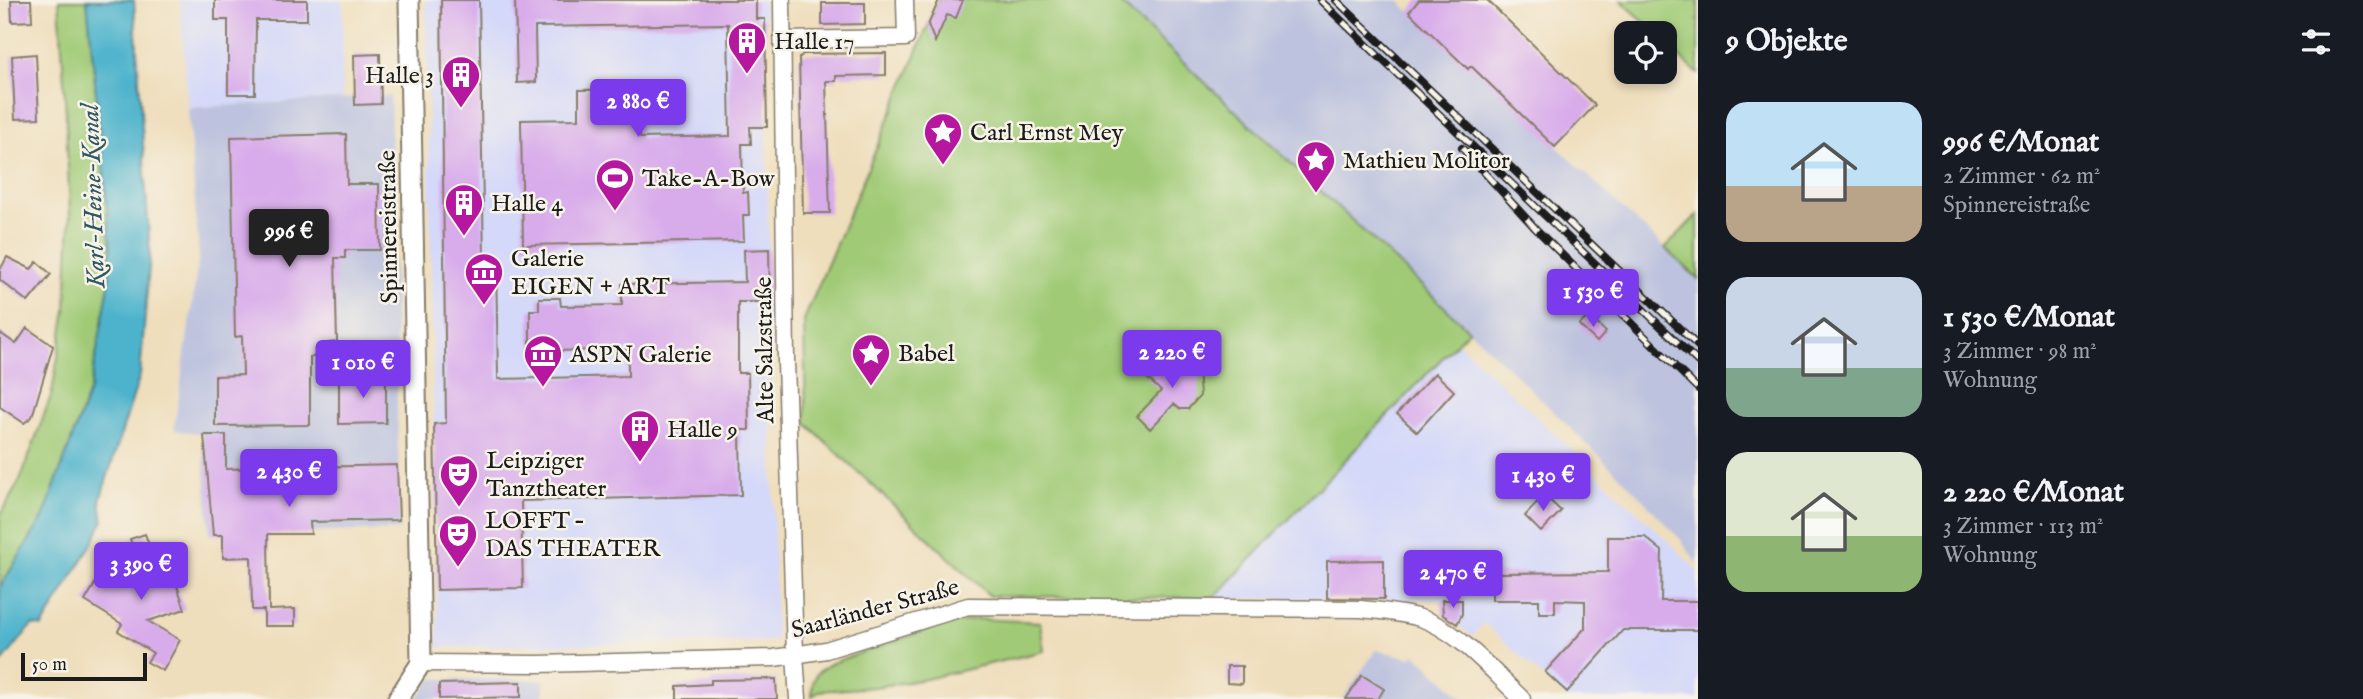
<!DOCTYPE html>
<html lang="de">
<head>
<meta charset="utf-8">
<style>
	body { margin:0; font-family:"IM FELL English",serif; background:#242831; color:#f1f3f6; height:100vh; display:flex; flex-direction:column; font-size:26px; white-space:nowrap }
	* { box-sizing:border-box; margin:0 }
	p { font-size:23px; color:#9ea1a6 }
	.icon { flex:none; width:38px; height:38px; fill:none; stroke:currentColor; stroke-width:2; stroke-linecap:round; stroke-linejoin:round }
	.map { position:relative; flex:1; overflow:hidden }
	.side { display:flex; flex-direction:column; background:#171b24; width:665px }
	.side>* { flex:none }
	.controls { position:absolute; left:1614px; top:21px; display:grid; gap:14px }
	.controls a { display:grid; place-items:center; width:63px; height:63px; border-radius:14px; background:#171b24; box-shadow:0 4px 10px #0003; font-size:35px }
	.scale { position:absolute; left:21px; bottom:18px; width:126px; box-sizing:border-box; padding-left:7px; border:4px solid #1c1c1c; border-top:0; font-size:19px; line-height:24px; white-space:nowrap; color:#1c1c1c; -webkit-text-stroke:5px #f7f3e8; paint-order:stroke }
	.price { position:absolute; translate:-50% -60px; padding:0 16px; border-radius:7px; background:#7c3aed; color:#fff; font-size:23px; line-height:46px; filter:drop-shadow(0 2px 4px #0008) }
	.price::after { content:''; position:absolute; left:50%; top:42px; width:21px; height:16px; margin-left:-10px; background:inherit; clip-path:polygon(0 0,100% 0,50% 100%) }
	.price.selected { background:#222; color:#fff }
	ul { padding:0; list-style:none }
	li { display:flex; align-items:center; gap:21px; height:175px; padding:0 28px }
	li span { display:grid; place-items:center; flex:none; width:196px; height:140px; border-radius:21px; color:#555 }
	li>.icon { margin-inline-start:auto }
	span .icon { width:84px; height:84px; fill:#fffc; stroke-width:1 }
	li b { font-size:30px }
	h2 { display:flex; justify-content:space-between; align-items:center; height:84px; padding:0 28px; font-size:30px }
	main { display:flex; flex:1; min-height:0 }
	.map>svg:first-child { display:block }
</style>
</head>
<body>
<main>
<div class="map">
<svg width="1698" height="699" viewBox="0 0 1698 699">
	<rect width="100%" height="100%" fill="#f7f3e8"/>
	<filter id="ink" filterUnits="userSpaceOnUse"><feTurbulence type="fractalNoise" baseFrequency=".0143" numOctaves="2"/><feDisplacementMap in="SourceGraphic" scale="14" xChannelSelector="R" yChannelSelector="G"/><feConvolveMatrix kernelMatrix="1 2 1 2 8 2 1 2 1" color-interpolation-filters="sRGB"/></filter>
	<filter id="wash" filterUnits="userSpaceOnUse"><feTurbulence type="fractalNoise" baseFrequency=".00686" numOctaves="4" result="noise"/><feDisplacementMap in="SourceGraphic" scale="28" xChannelSelector="R" yChannelSelector="G"/><feGaussianBlur stdDeviation="1.57" result="paint"/><feColorMatrix in="noise" values="0 0 0 0 0 0 0 0 0 0 0 0 0 0 0 0 0 1.4 0 .05"/><feComposite in="paint" operator="in"/></filter>
	<g filter="url(#wash)">
		<rect width="100%" height="100%" fill="#efdebc"/>
		<path fill="#d4d8f9" d="M180,0H343L342,99L188,108Z
			M426,0H764L776,641L438,647Z
			M1457,342L1688,560L1698,572V699H1567L1484,623L1473,636L1443,615L1442,600L1214,598Z"/>
		<path fill="#bdc3de" d="M1117,0H1398L1467,69L1471,66L1698,279V565L1681,540L1624,480L1469,330Z
			M390,96L400,530L210,535L202,434L174,430L199,256L188,108Z
			M1376,650L1412,658L1414,653L1464,699H1342Z
			M433,679L544,680V699H416Z"/>
		<path fill="#a0ca76" stroke="#5e7349" stroke-width="2" d="M59,0H87L111,249L109,285L90,389L43,518L0,587V516L21,478L52,393L66,310L70,217L65,97Z
			M939,0H1117L1469,330L1214,598L990,596L806,423L804,320Z
			M1621,0H1698V74L1664,42V33H1655Z
			M1698,214V279L1665,248Z
			M976,619L1040,622L1044,651L926,679L875,687L819,691L812,696C812,677 815,672 832,663L934,627Z"/>
		<path fill="#4db3cc" stroke="#346874" stroke-width="2" d="M87,0H134L150,255L140,375L100,500L103,521L92,544L42,627L32,625L0,665V587L43,518L90,389L109,285L111,249Z"/>
		<g id="blocks">
			<path fill="#d8abeb" d="M11,0H31L32,21L12,22Z
				M215,0H307V20H256L255,94H228V20H215Z
				M441,0H479L484,259H496L498,379L628,376V350L533,351V343H530V310H539V298H560L561,306L622,305V284L745,282L744,250L769,249L770,302H738V373H748L749,430H740L741,495L521,501L523,588L437,590L434,424L446,423Z
				M515,0H756V19H765L767,127H750L751,144H742L743,193L748,192L749,215H743L744,241L523,245L521,120L579,119V90L629,89V115H640V138L730,136L728,24L535,27L536,82L517,83Z
				M939,0H963L956,18L947,15L935,42L928,25Z
				M1419,0H1487L1595,105L1555,147L1471,66L1468,69L1409,12Z
				M822,3H865V24L822,25Z
				M886,53V75L836,76V81H826L830,213H803L799,58L803,54Z
				M36,54L39,118L15,119L12,56Z
				M380,54L381,104L355,105L354,55Z
				M346,134L347,184H379L380,250H345V258H335L337,342L329,343V356L310,357V425L215,426V376L243,375L242,336L235,337L231,137Z
				M7,257L31,269L37,262L51,274L28,302L0,280V270Z
				M1589,316L1606,332L1597,342L1579,325Z
				M27,328L53,346L32,417L24,423L0,407V333L16,344Z
				M1197,352L1200,396L1188,409H1180L1174,404L1150,429L1137,416L1161,391L1148,379L1168,358L1180,370Z
				M1435,373L1454,391L1417,432L1397,414Z
				M386,375V423L339,424V376Z
				M204,435H226V469L397,465L399,520L310,522L311,534H268L269,610L295,609V626H264V610H252L251,557L223,558V535H213Z
				M1544,495L1561,511L1541,532L1525,516Z
				M145,534L157,566L168,560L185,609L148,621L180,640L163,671L147,662L153,653L118,631L122,624L85,601L108,562L148,586L130,539Z
				M1608,537H1645L1662,551L1661,601H1698V630H1623L1567,692L1545,672L1585,628V601L1555,600V613H1539V600H1492V573L1608,572Z
				M1384,560V599L1327,598V561Z
				M1442,600H1462V614L1457,624L1443,615Z
				M1227,666H1242V684L1227,683Z
				M1362,675L1384,689L1378,699H1346Z
				M776,679L777,699H677V686L711,684V680Z
				M521,682V697L439,699V684Z"/>
		</g>
	</g>
	<g filter="url(#ink)">
		<use href="#blocks" fill-opacity="0" stroke="#867d6c" stroke-width="2"/>
		<g fill="none" stroke-linecap="round" stroke-linejoin="round">
			<g stroke="#867d6c" stroke-width="19">
				<path id="minor" d="M782,0L786,362L795,655L798,699
					M783,40L906,38L905,0
					M421,663L538,664L774,658L826,650L968,606L1361,609C1381,611 1401,612 1420,618C1457,629 1494,673 1522,699"/>
			</g>
			<g stroke="#867d6c" stroke-width="23">
				<path id="tertiary" d="M398,699L421,663L409,0"/>
			</g>
			<use href="#minor" stroke="#fff" stroke-width="16"/>
			<use href="#tertiary" stroke="#fff" stroke-width="19"/>
			<g stroke="#1c1c1c" stroke-width="8">
				<path id="rail" d="M1320,0L1698,362
					M1336,0L1698,346
					M1462,148L1536,229L1698,389"/>
			</g>
			<use href="#rail" stroke="#f7f3e8" stroke-width="5" stroke-dasharray="16" stroke-linecap="butt"/>
		</g>
	</g>
	<defs>
		<g id="building-pin" transform="scale(2.0125)"><path d="M0 17L-7.5 6A9.5 9.5 0 1 1 7.5 6Z" fill="#b5179e" stroke="#f7f3e8"/><path d="M-4-6H4V6H1V3H-1V6H-4ZM-2.5-4.3h1.7v1.8h-1.7ZM.8-4.3h1.7v1.8H.8ZM-2.5-1h1.7V.8h-1.7ZM.8-1h1.7V.8H.8Z" fill="#fff"/></g>
		<g id="sight-pin" transform="scale(2.0125)"><path d="M0 17L-7.5 6A9.5 9.5 0 1 1 7.5 6Z" fill="#b5179e" stroke="#f7f3e8"/><path d="M0-6L1.8-2.2L6-1.7L2.9 1.2L3.7 5.4L0 3.3L-3.7 5.4L-2.9 1.2L-6-1.7L-1.8-2.2Z" fill="#fff"/></g>
		<g id="stadium-pin" transform="scale(2.0125)"><path d="M0 17L-7.5 6A9.5 9.5 0 1 1 7.5 6Z" fill="#b5179e" stroke="#f7f3e8"/><path d="M0-5a6.5 5 0 1 0 0 10a6.5 5 0 1 0 0-10ZM-3.5-1.8h7v3.6h-7Z" fill="#fff"/></g>
		<g id="museum-pin" transform="scale(2.0125)"><path d="M0 17L-7.5 6A9.5 9.5 0 1 1 7.5 6Z" fill="#b5179e" stroke="#f7f3e8"/><path d="M0-6L6-3V-2H-6V-3ZM-5-1h2V3h-2ZM-1-1h2V3h-2ZM3-1h2V3H3ZM-6 4H6V6H-6Z" fill="#fff"/></g>
		<g id="theatre-pin" transform="scale(2.0125)"><path d="M0 17L-7.5 6A9.5 9.5 0 1 1 7.5 6Z" fill="#b5179e" stroke="#f7f3e8"/><path d="M-5-5.5Q0-4 5-5.5V0Q5 5 0 6Q-5 5-5 0ZM-3.3-2.5H-1v1.5H-3.3ZM1-2.5H3.3v1.5H1ZM-2.8 1Q0 5.5 2.8 1Z" fill="#fff"/></g>
	</defs>
	<g fill-rule="evenodd">
		<use href="#building-pin" x="747" y="41"/>
		<use href="#building-pin" x="461" y="75"/>
		<use href="#sight-pin" x="943" y="132"/>
		<use href="#sight-pin" x="1316" y="160"/>
		<use href="#stadium-pin" x="615" y="178"/>
		<use href="#building-pin" x="464" y="203"/>
		<use href="#museum-pin" x="484" y="272"/>
		<use href="#sight-pin" x="871" y="353"/>
		<use href="#museum-pin" x="543" y="354"/>
		<use href="#building-pin" x="640" y="429"/>
		<use href="#theatre-pin" x="459" y="474"/>
		<use href="#theatre-pin" x="458" y="534"/>
	</g>
	<g text-anchor="middle" stroke-width="5" stroke-linejoin="round" paint-order="stroke">
		<g font-size="24" fill="#1c1c1c" stroke="#f7f3e8" text-anchor="start">
			<text x="774" y="49">Halle 17</text>
			<text x="434" y="83" text-anchor="end">Halle 3</text>
			<text x="970" y="140">Carl Ernst Mey</text>
			<text x="1343" y="168">Mathieu Molitor</text>
			<text x="642" y="186">Take-A-Bow</text>
			<text x="491" y="211">Halle 4</text>
			<text x="511" y="266">Galerie<tspan x="511" dy="28">EIGEN + ART</tspan></text>
			<text x="898" y="361">Babel</text>
			<text x="570" y="362">ASPN Galerie</text>
			<text x="667" y="437">Halle 9</text>
			<text x="486" y="468">Leipziger<tspan x="486" dy="28">Tanztheater</tspan></text>
			<text x="485" y="528">LOFFT –<tspan x="485" dy="28">DAS THEATER</tspan></text>
		</g>
		<g font-size="24" fill="#1c1c1c" stroke="#f7f3e8">
			<text transform="translate(388 227) rotate(-91)" y="8">Spinnereistraße</text>
			<text transform="translate(764 350) rotate(-91)" y="8">Alte Salzstraße</text>
			<text transform="translate(875 608) rotate(-15)" y="8">Saarländer Straße</text>
		</g>
		<g font-size="26" font-style="italic" fill="#305862" stroke="#f7f3e8">
			<text transform="translate(92 196) rotate(-92)" y="9">Karl-Heine-Kanal</text>
		</g>
	</g>
</svg>
<div class="controls">
<a><svg class="icon" aria-label="locate" viewBox="0 0 24 24"><circle cx="12" cy="12" r="6"/><path d="M12 2v4M12 18v4M2 12h4M18 12h4"/></svg></a>
</div>
<div class="scale">50 m</div>
<b class="price" style="left:638px;top:139px">2 880 €</b>
<b class="price selected" style="left:289px;top:269px">996 €</b>
<b class="price" style="left:1593px;top:329px">1 530 €</b>
<b class="price" style="left:1172px;top:390px">2 220 €</b>
<b class="price" style="left:363px;top:400px">1 010 €</b>
<b class="price" style="left:289px;top:509px">2 430 €</b>
<b class="price" style="left:1543px;top:513px">1 430 €</b>
<b class="price" style="left:141px;top:602px">3 390 €</b>
<b class="price" style="left:1453px;top:610px">2 470 €</b>
</div>
<section class="side">
<h2>9 Objekte<svg class="icon" aria-label="filters" viewBox="0 0 24 24"><path d="M4 7h16M4 17h16"/><circle cx="9" cy="7" r="2"/><circle cx="15" cy="17" r="2"/></svg></h2>
<ul>
<li><span style="background:linear-gradient(#bfe0f5 60%,#b9a48a 0)"><svg class="icon" aria-label="home" viewBox="0 0 24 24"><path d="M3 11l9-7 9 7M6 9v11h12V9"/></svg></span><div><b>996 €/Monat</b><p>2 Zimmer · 62 m²</p><p>Spinnereistraße</p></div></li>
<li><span style="background:linear-gradient(#c9d6e8 65%,#7fa58c 0)"><svg class="icon" aria-label="home" viewBox="0 0 24 24"><path d="M3 11l9-7 9 7M6 9v11h12V9"/></svg></span><div><b>1 530 €/Monat</b><p>3 Zimmer · 98 m²</p><p>Wohnung</p></div></li>
<li><span style="background:linear-gradient(#dfe7d0 60%,#8fb573 0)"><svg class="icon" aria-label="home" viewBox="0 0 24 24"><path d="M3 11l9-7 9 7M6 9v11h12V9"/></svg></span><div><b>2 220 €/Monat</b><p>3 Zimmer · 113 m²</p><p>Wohnung</p></div></li>
</ul>
</section>
</main>
</body>
</html>
